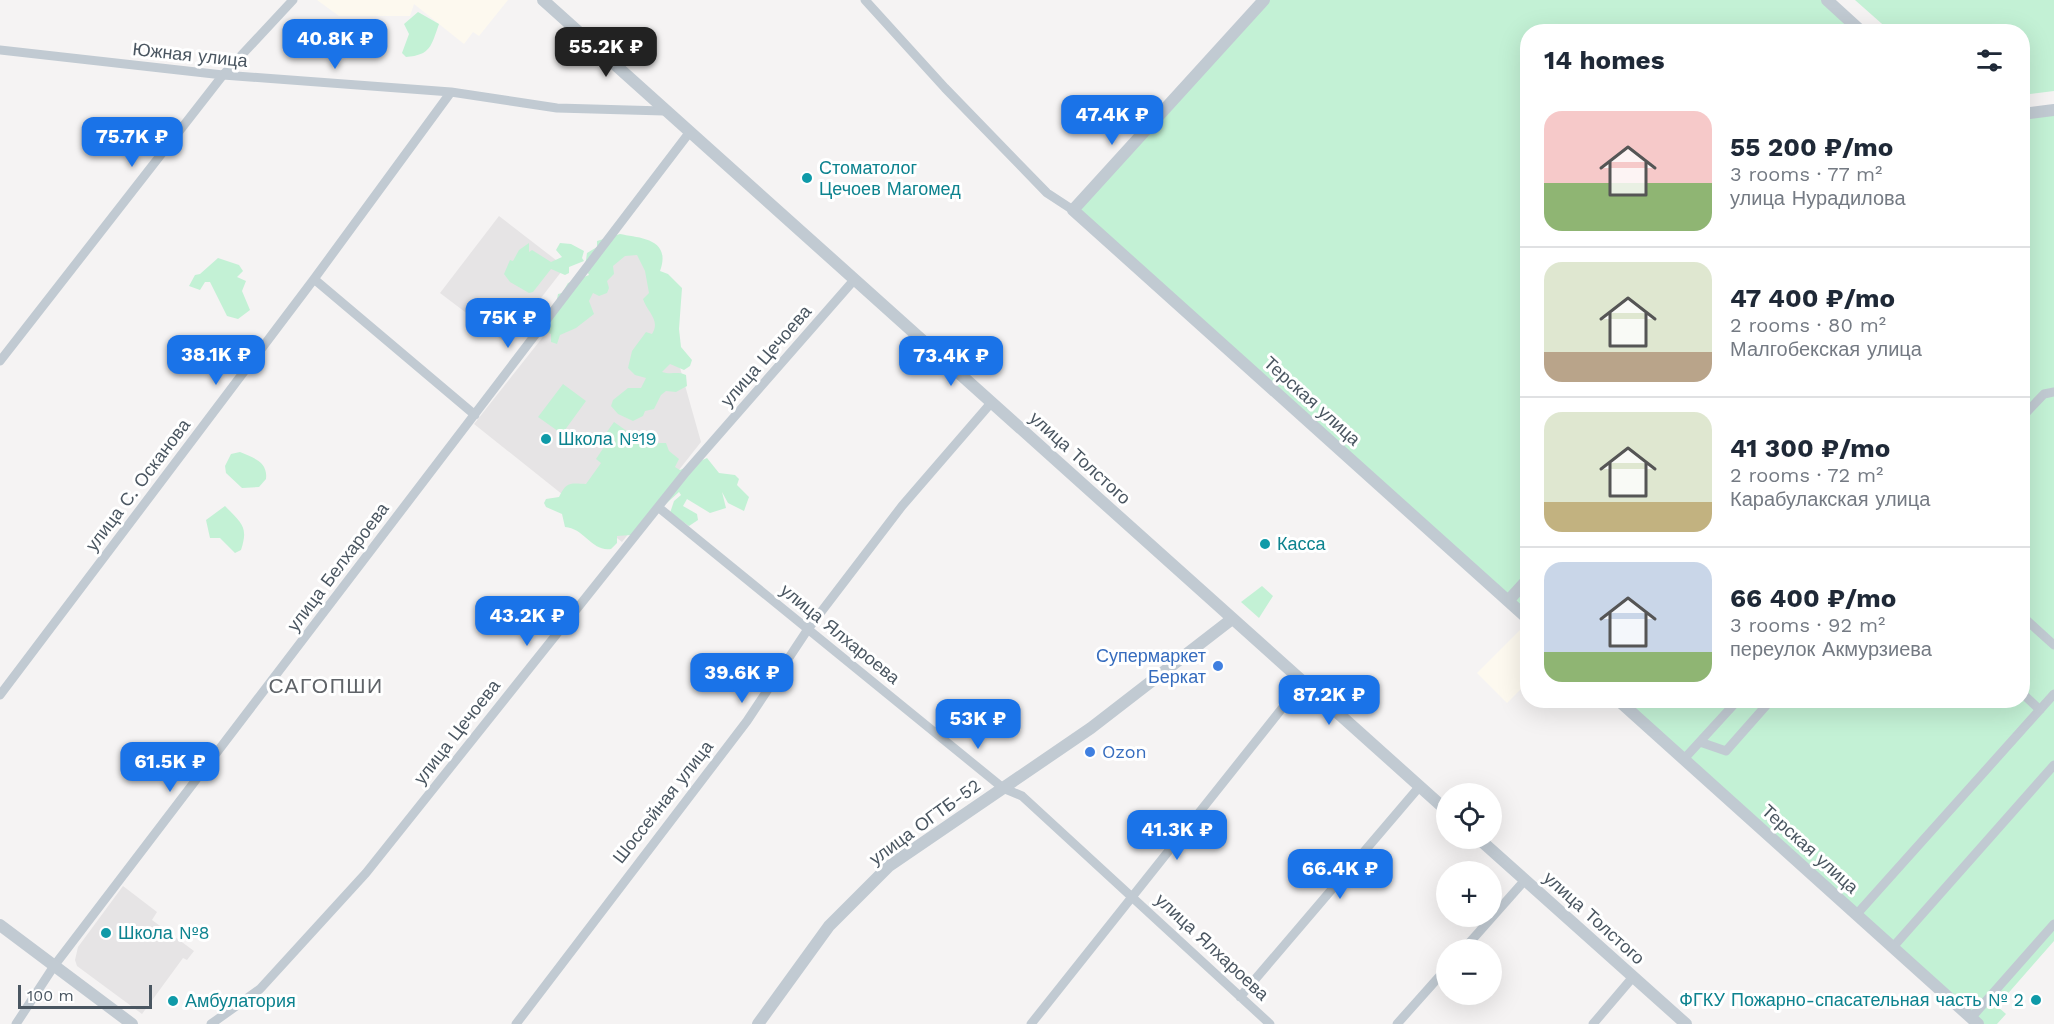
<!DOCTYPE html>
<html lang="en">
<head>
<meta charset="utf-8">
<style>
	body { margin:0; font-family:"Work Sans",sans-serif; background:#f6f6f7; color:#1f2937; height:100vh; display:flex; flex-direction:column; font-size:22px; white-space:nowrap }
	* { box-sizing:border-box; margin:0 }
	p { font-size:20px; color:#747a83 }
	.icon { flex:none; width:33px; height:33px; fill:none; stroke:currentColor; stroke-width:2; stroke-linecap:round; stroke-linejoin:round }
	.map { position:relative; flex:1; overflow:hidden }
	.details { position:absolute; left:1520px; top:24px; width:510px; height:684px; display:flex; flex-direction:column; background:#fff; border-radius:24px; box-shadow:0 6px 24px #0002 }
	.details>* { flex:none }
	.tools { position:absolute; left:1436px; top:783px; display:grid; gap:12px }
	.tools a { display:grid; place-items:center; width:66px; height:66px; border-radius:50%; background:#fff; box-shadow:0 6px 24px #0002; font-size:30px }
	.scale { position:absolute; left:18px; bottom:15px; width:134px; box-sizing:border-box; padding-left:6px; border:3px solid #4a5661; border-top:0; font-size:16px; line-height:21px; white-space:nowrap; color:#4a5661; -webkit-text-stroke:4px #fff; paint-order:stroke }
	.price { position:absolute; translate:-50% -51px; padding:0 14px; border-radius:12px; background:#1a73e8; color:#fff; font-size:20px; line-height:39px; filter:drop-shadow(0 2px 3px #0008) }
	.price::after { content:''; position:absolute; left:50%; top:36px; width:18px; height:14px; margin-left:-9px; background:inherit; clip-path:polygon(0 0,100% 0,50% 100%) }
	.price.active { background:#222; color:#fff }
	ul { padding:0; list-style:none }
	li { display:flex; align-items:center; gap:18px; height:150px; padding:0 24px }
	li+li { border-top:2px solid #e0e1e3 }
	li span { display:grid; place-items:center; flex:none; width:168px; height:120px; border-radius:18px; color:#555 }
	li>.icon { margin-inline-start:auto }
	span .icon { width:72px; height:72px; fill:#fffc; stroke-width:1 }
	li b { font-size:26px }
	h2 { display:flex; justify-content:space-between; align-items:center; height:72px; padding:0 24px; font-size:26px }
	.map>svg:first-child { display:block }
</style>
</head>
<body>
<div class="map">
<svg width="2054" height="1024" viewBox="0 0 2054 1024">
	<rect width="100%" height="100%" fill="#f5f3f3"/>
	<path fill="#fdf9ef" d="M317,0H508L479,36L473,32L464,44L414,4L410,16H339Z
		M1523,627L1527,630V683L1507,703L1477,673Z"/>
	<path fill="#e6e4e5" d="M499,216L565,267L506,343L440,293Z
		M622,237L649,258L701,442L622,542L474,424Z
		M123,886L157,912L152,920L194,951L187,960L183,958L142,1014L77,966L75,960L78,947Z"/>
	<path fill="#c3f1d5" d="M1264,0H1827L1862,31L1527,32V618L1073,210Z
		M1855,0H2054V91L2022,95V32L1890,31Z
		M418,12L439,24C431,46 431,55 406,57L402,53L409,34L404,24Z
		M2054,110V941L1997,1006L2006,1014L1997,1024H1978L1618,701L2022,700V114Z
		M620,234C639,238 672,238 660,271L668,274L682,288L679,329L681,347L692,360L690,366L684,370L670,364L662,372C671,375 677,371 686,375L687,386L676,392L666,391L661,395L654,409L645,411L643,416L633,421L618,414L611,406L613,400L628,388H641L646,378L635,375L628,368L632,351L646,332L652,334C661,320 647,312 643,299L649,293L645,271L637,255L625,256L613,266L614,274L607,281L609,288L607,293L599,296L593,293L589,301L594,314L576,328L560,335L557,344L551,342V334L547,332L551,323L548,316L560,300L557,299L558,294L562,293L568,283L589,275L585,267L587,253L597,247V241Z
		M529,243V252L532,250L551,262L562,257L556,250L560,243L571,244L584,251L582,258L584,261L569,267V273L565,275L551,269L533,292L529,293L510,282L504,274L510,260L513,261L519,250Z
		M218,258L239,265L243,271L237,277L246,281L242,291L250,310L238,319L227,316L210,282H205L200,290L189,286L195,275L200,274Z
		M563,384L586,401L562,434L538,417Z
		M614,422L631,434L628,438L639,443H666L669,451L679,459L675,467L680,470L707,458L719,473L735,475L739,479L737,485L749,497L744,511L728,503L722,492L726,508L710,513L687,499L683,506L697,514L698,520L689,526L670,513L674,501L681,495L679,492L631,535L617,536V543L611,549C592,552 584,528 565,527L562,514L546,507L544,503L546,499L559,497C566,482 570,483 586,484L601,463L596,459L604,447L599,443Z
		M240,452C254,458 268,462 266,479L259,487L242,488L226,473L225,466L231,454Z
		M225,506C241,523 249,526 241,550L235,553L220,538H210L206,520Z
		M1262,586L1273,596L1259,618L1241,602Z"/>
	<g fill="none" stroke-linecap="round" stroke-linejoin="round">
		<path stroke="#c1cad2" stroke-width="9" d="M865,0L945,88L1047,193L1073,210
			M0,50L223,75L451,92L557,108L664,111
			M314,279L475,415
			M0,361L223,75L293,0
			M2022,417L2044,394L2054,392
			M658,507L1003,788L1022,796L1270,1024
			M2022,616L2054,645
			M2022,693L2040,710
			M0,695L314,279L451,92
			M1700,742L1726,751L1771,700
			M1684,759L1738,700
			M1856,915L2054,694
			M1893,947L2054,765
			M1463,950L1525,880
			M1240,997L1420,786
			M1971,1018L2054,924
			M16,1024L54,966L689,133
			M211,1024L260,989L366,873L686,472L854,280
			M516,1024L747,721L808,629L902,506L991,403
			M1031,1024L1303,682
			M1397,1024L1446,969
			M1593,1024L1633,977"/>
		<path stroke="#c1cad2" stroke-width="12" d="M543,0L1446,810
			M1264,0L1073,210L1527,618
			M1827,0L1862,32
			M2022,114L2054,110
			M1508,601L1527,580
			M1618,700L1978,1024
			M1478,838L1686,1024
			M0,925L132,1024
			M758,1024L829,926L889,866L1091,728L1232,619"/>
	</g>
	<g fill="#0f9aa8" stroke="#fff" stroke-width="2">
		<circle cx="807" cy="178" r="6"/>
		<circle cx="546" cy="439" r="6"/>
		<circle cx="1265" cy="544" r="6"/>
		<circle cx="106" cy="933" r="6"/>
		<circle cx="2036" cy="1000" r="6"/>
		<circle cx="173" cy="1001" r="6"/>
	</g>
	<g fill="#3f7fe0" stroke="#fff" stroke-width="2">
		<circle cx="1218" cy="666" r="6"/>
		<circle cx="1090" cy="752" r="6"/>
	</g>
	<g text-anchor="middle" stroke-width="6" stroke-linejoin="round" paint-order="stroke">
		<g font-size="18" fill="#4a5661" stroke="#fff">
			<text transform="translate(190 55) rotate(6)" y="6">Южная улица</text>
			<text transform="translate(766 356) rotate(-49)" y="6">улица Цечоева</text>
			<text transform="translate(1312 401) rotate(42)" y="6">Терская улица</text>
			<text transform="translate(1080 458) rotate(42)" y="6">улица Толстого</text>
			<text transform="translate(138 485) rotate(-53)" y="6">улица С. Осканова</text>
			<text transform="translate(338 567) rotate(-53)" y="6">улица Белхароева</text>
			<text transform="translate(840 634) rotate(39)" y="6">улица Ялхароева</text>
			<text transform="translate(457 732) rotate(-52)" y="6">улица Цечоева</text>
			<text transform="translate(663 802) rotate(-52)" y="6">Шоссейная улица</text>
			<text transform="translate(925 822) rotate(-36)" y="6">улица ОГТБ-52</text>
			<text transform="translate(1810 849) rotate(42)" y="6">Терская улица</text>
			<text transform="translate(1594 918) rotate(42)" y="6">улица Толстого</text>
			<text transform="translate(1212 947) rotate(43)" y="6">улица Ялхароева</text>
		</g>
		<g font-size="18" fill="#0d838f" stroke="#fff" text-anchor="start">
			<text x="819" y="174">Стоматолог<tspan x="819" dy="21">Цечоев Магомед</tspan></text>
			<text x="558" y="445">Школа №19</text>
			<text x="1277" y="550">Касса</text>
			<text x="118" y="939">Школа №8</text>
			<text x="2024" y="1006" text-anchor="end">ФГКУ Пожарно-спасательная часть № 2</text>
			<text x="185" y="1007">Амбулатория</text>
		</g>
		<g font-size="18" fill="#366cbe" stroke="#fff" text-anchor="end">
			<text x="1206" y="662">Супермаркет<tspan x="1206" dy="21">Беркат</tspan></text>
			<text x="1102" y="758" text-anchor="start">Ozon</text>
		</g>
		<g font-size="21" letter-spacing="1.5" fill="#5f6368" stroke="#fff">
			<text x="326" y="693">САГОПШИ</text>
		</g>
	</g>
</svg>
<div class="tools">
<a><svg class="icon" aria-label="locate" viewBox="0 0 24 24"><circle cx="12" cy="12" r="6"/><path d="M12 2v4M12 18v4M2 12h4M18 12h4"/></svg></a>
<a>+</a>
<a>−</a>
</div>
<div class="scale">100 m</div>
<b class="price" style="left:335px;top:70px">40.8K ₽</b>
<b class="price active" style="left:606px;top:78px">55.2K ₽</b>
<b class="price" style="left:1112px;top:146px">47.4K ₽</b>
<b class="price" style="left:132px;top:168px">75.7K ₽</b>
<b class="price" style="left:508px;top:349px">75K ₽</b>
<b class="price" style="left:216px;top:386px">38.1K ₽</b>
<b class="price" style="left:951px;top:387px">73.4K ₽</b>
<b class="price" style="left:527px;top:647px">43.2K ₽</b>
<b class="price" style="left:742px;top:704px">39.6K ₽</b>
<b class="price" style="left:1329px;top:726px">87.2K ₽</b>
<b class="price" style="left:978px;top:750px">53K ₽</b>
<b class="price" style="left:170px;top:793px">61.5K ₽</b>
<b class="price" style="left:1177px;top:861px">41.3K ₽</b>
<b class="price" style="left:1340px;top:900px">66.4K ₽</b>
<section class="details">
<h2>14 homes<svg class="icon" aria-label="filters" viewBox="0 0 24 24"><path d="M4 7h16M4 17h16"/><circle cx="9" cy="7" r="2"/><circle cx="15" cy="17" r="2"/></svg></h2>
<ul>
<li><span style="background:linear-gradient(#f6c9c9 60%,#8fb573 0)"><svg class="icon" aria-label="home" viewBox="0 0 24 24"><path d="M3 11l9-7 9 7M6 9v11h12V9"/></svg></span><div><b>55 200 ₽/mo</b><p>3 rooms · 77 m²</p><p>улица Нурадилова</p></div></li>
<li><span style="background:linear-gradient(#dfe7d0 75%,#b9a48a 0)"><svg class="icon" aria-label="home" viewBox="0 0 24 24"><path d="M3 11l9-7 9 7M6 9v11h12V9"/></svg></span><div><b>47 400 ₽/mo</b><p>2 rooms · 80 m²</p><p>Малгобекская улица</p></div></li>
<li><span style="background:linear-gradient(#dfe7d0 75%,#c2b280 0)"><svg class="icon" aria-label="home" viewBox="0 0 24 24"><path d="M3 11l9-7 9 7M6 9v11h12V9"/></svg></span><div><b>41 300 ₽/mo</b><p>2 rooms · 72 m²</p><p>Карабулакская улица</p></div></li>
<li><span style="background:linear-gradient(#c9d6e8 75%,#8fb573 0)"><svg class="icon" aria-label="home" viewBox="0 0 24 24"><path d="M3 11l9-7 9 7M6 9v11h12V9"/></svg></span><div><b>66 400 ₽/mo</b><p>3 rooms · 92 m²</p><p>переулок Акмурзиева</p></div></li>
</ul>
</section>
</div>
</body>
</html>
